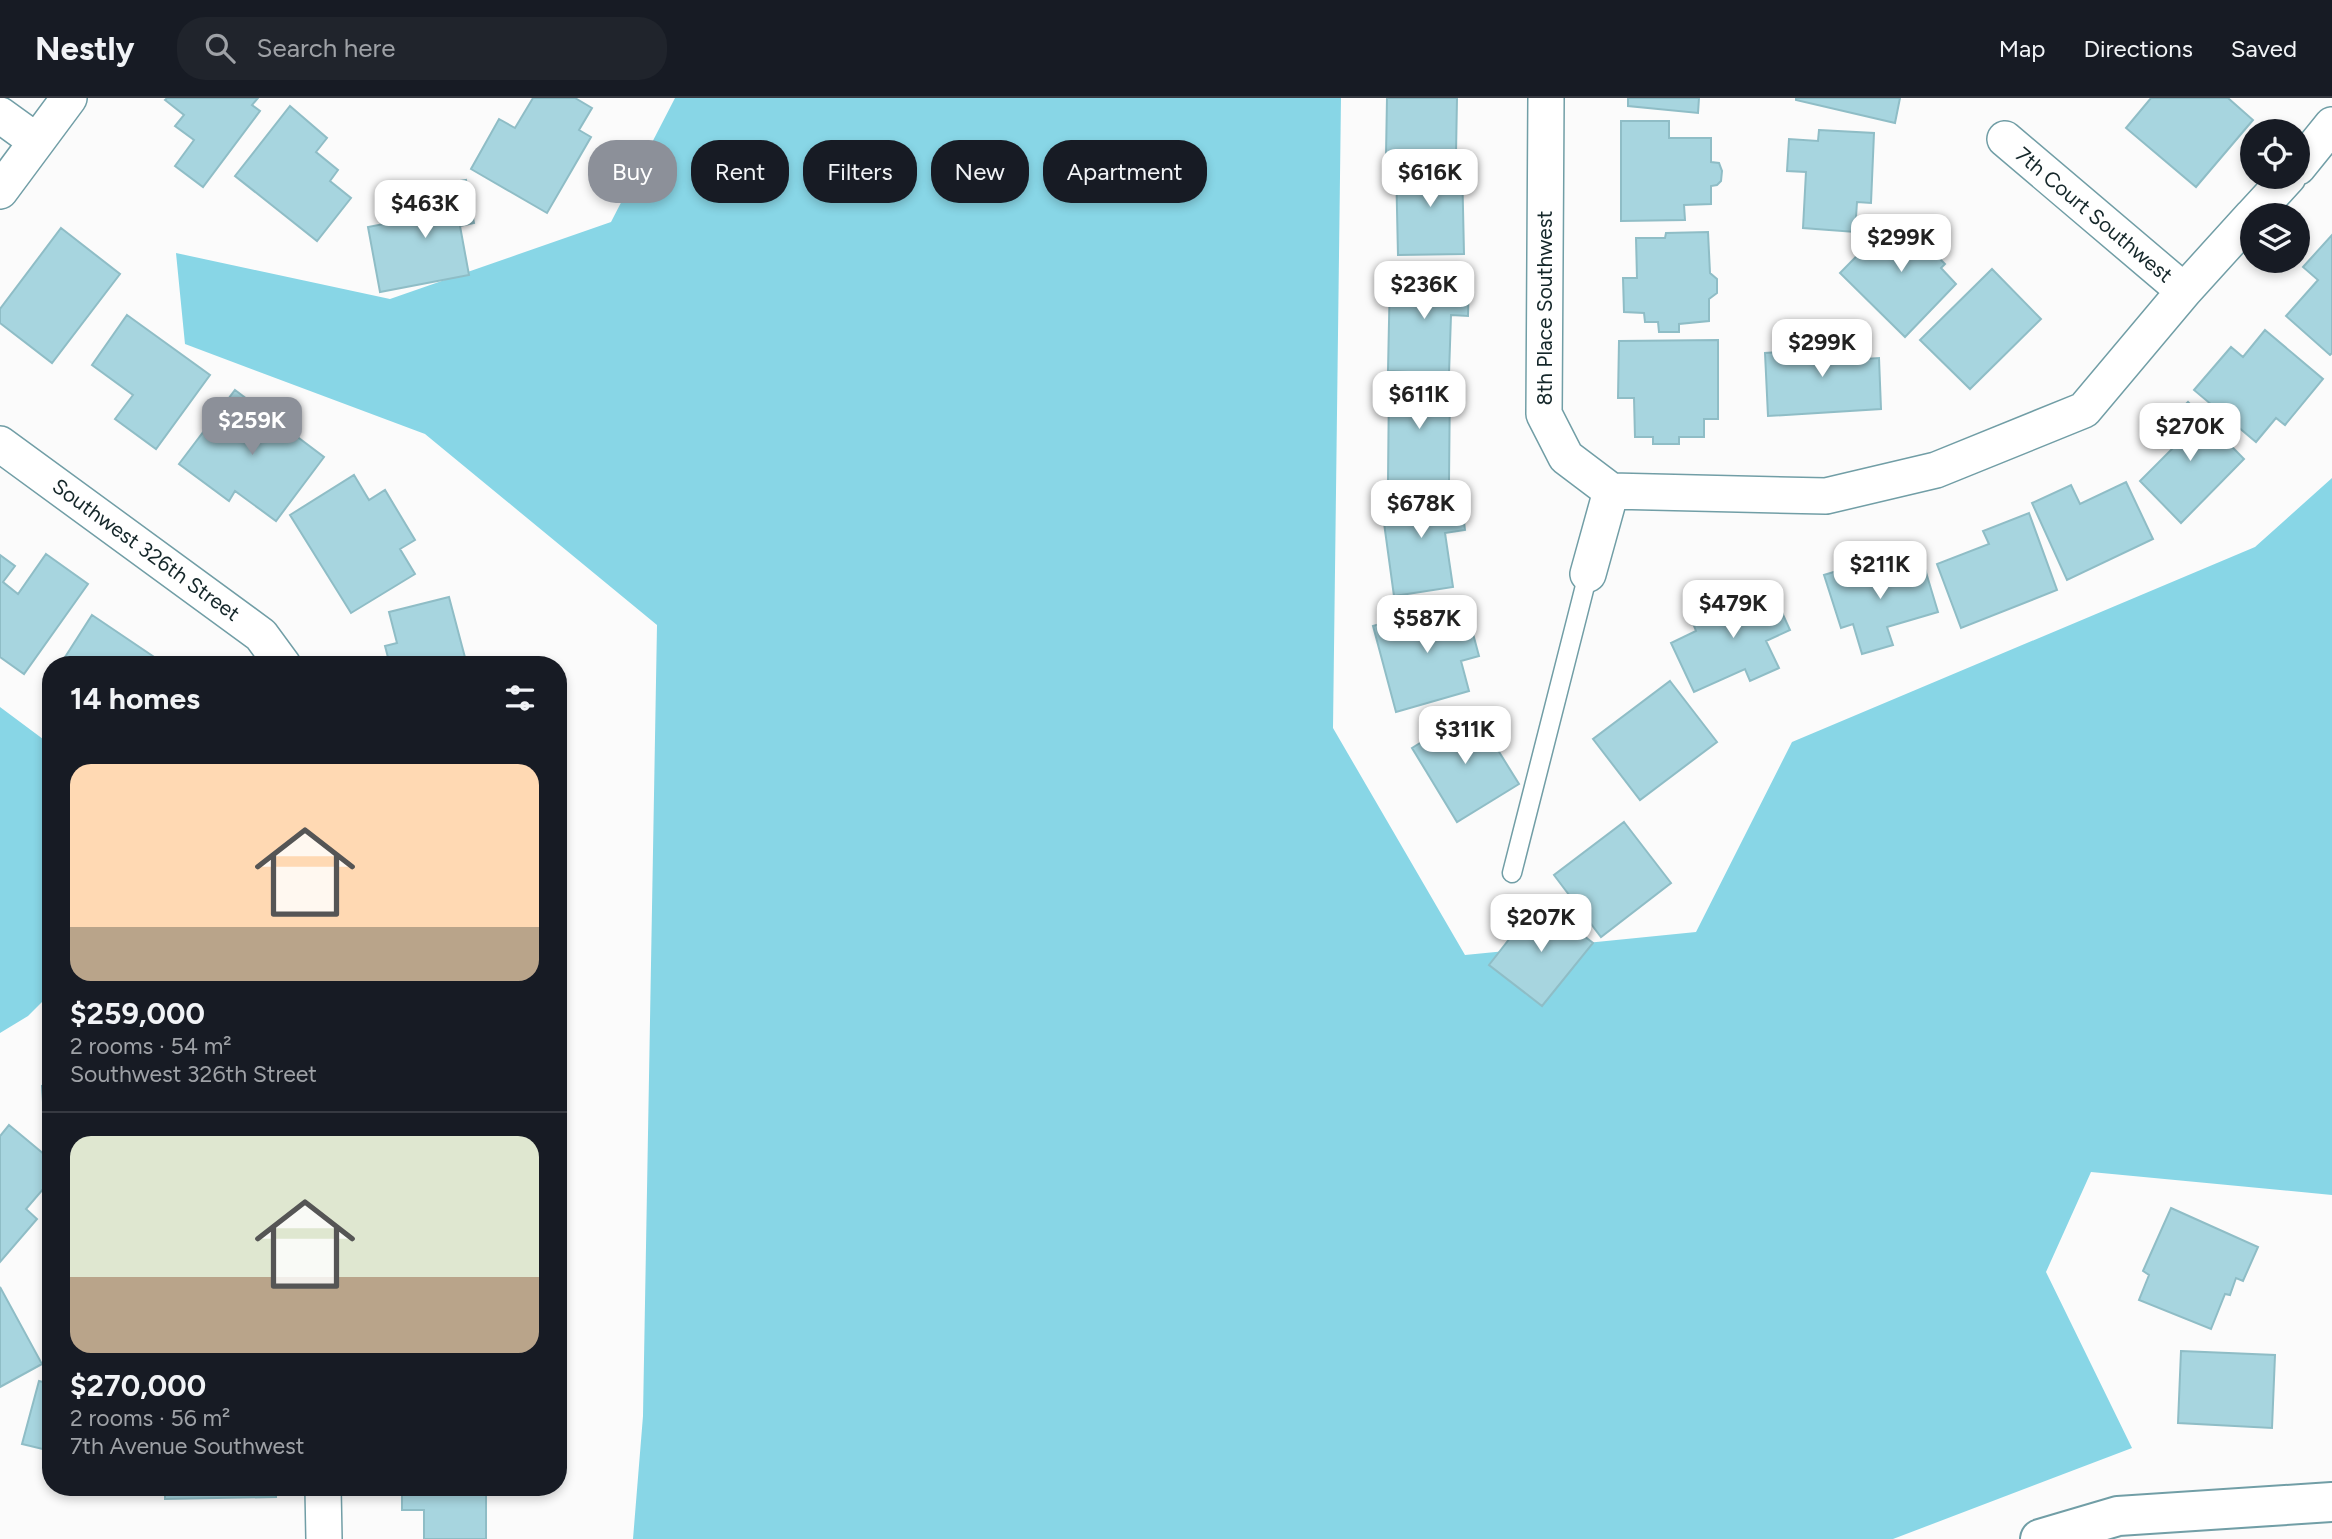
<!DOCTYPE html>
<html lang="en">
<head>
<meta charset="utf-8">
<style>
	body { margin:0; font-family:Figtree,sans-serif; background:#20242c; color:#f1f3f6; height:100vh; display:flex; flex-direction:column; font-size:26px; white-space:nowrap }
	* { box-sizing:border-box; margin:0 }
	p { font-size:23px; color:#9ea1a6 }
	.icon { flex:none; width:38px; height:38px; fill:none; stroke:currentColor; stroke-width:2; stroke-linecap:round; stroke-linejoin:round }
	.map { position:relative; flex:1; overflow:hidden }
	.sheet { position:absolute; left:42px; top:558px; width:525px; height:840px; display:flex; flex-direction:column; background:#171b24; border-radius:28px; box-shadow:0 4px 10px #0003 }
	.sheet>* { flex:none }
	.hud { position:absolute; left:588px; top:42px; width:665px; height:63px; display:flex; gap:14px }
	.controls { position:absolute; left:2240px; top:21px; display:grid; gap:14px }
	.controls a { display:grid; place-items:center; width:70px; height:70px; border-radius:50%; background:#171b24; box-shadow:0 4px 10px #0003; font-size:35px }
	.price { position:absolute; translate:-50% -60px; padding:0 16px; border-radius:14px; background:#fff; color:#222; font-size:23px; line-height:46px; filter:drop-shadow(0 2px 4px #0008) }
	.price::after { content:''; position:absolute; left:50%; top:42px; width:21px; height:16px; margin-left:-10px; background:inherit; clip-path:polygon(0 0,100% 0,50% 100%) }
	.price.on { background:#8c9099; color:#fff }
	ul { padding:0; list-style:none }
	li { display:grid; align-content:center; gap:14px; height:371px; padding:0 28px }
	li+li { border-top:2px solid #363941 }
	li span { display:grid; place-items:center; height:217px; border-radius:21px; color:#555 }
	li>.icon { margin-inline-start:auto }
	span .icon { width:126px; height:126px; fill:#fffc; stroke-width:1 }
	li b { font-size:30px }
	h2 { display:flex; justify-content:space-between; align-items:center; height:84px; padding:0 28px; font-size:30px }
	.pill { padding:0 24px; border-radius:28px; background:#171b24; box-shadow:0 4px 10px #0003; font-size:24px; line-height:63px }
	.pill.on { background:#8c9099; color:#fff }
	header { display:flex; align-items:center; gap:42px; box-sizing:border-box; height:98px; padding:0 35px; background:#171b24; border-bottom:2px solid #363941 }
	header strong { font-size:33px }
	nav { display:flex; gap:38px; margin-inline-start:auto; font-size:24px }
	.search { width:490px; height:63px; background:#20242c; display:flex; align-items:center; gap:18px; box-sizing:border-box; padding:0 24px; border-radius:28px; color:#9ea1a6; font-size:26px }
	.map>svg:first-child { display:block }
</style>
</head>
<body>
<header>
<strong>Nestly</strong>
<div class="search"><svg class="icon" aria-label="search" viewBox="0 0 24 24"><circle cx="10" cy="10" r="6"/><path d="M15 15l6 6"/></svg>Search here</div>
<nav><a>Map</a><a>Directions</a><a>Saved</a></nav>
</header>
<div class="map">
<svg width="2332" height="1441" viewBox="0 0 2332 1441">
	<rect width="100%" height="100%" fill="#fbfbfb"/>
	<path fill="#88d6e6" d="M675,0H1341L1333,630L1465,857L1696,834L1792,644L2255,449L2332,380V1097L2091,1074L2046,1174L2132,1350L1893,1441H633L643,1318L657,527L425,336L185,246L176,155L390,201L611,124Z
		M0,609L51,647V895L28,918L0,935Z"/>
	<path fill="#a7d5df" stroke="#8fbdc6" stroke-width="2" d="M167,0H258L252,7L260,13L203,89L175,68L194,42L175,28L184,17L165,2Z
		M533,0H575L592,10L579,32L591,39L547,115L471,71L499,21L515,30Z
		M1387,0H1457L1456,56L1386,57Z
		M1628,0H1699L1698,15L1628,8Z
		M1796,0H1900L1895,25L1796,2Z
		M2151,0H2228L2253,22L2196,89L2126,30Z
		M290,8L327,40L316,54L338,72L330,83L351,100L317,143L235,78Z
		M1621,23H1669V40H1711V64L1719,65L1722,73L1721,83L1717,87L1711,88V106L1684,107L1685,122L1621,123Z
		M1819,32L1874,35L1871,105L1857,104L1855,134L1803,130L1806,74L1787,73L1789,41L1818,43Z
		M1462,65L1464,156L1398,157L1396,66Z
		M466,82L474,125L460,128L469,177L380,194L368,129L420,119L415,91Z
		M1895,119L1908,133L1921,119L1938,136L1926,147L1945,166L1941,170L1956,186L1905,239L1840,175Z
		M61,130L120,176L52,265L0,225V211Z
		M1708,134L1710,175L1717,181V195L1709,201V223L1679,226V234H1659L1658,224H1645L1644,215L1624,214L1623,180H1637L1636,140H1665L1666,135Z
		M2332,137V255L2330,257L2286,218L2318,182L2303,169Z
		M1992,171L2041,221L1970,291L1920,242Z
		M1390,176L1469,180L1468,218L1451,217L1449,276L1388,273Z
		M127,217L210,277L156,351L115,321L133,297L92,267Z
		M1848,232L1849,262L1879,260L1881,311L1768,318L1765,255L1816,252L1815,234Z
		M2265,232L2323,281L2285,327L2276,320L2256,344L2194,292L2231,249L2243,259Z
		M1718,242V321H1704V339H1679V346H1653V339H1635L1634,300H1618L1619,243Z
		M1389,282H1450L1449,384H1388Z
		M235,292L324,359L276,423L235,393L229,403L179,366Z
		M2188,304L2244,361L2181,425L2140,383L2172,351L2157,335Z
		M354,377L369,402L385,392L415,442L400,451L415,476L351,515L290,417Z
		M2126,384L2153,441L2067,482L2032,405L2071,387L2080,406Z
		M1460,392L1465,432L1445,435L1453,489L1394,498L1381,403Z
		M2029,415L2057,492L1961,530L1937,466L1989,446L1983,433Z
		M46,456L88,486L24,576L0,559V457L15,468L3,484L18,496Z
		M1922,461L1938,514L1887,529L1893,547L1862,556L1853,526L1841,530L1824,477L1863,465L1867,479Z
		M1769,486L1790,532L1766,543L1779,570L1750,583L1745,571L1694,594L1671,545L1696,533L1692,523Z
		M449,499L467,567H390L385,548L397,545L389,514Z
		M1464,502L1479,558L1461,563L1469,593L1396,614L1373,528Z
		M92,517L166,567H60Z
		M1670,583L1717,644L1640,702L1593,641Z
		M1473,612L1519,686L1457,724L1412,650Z
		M1624,724L1671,785L1601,839L1554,777Z
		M1539,803L1593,845L1542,908L1489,867Z
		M51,987V1020H44L42,988Z
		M9,1027L51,1062V1082L26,1111L37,1121L0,1164V1038Z
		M2171,1110L2258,1149L2243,1183L2236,1180L2230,1197L2225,1196L2211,1231L2139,1202L2149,1177L2143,1173Z
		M0,1189L42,1266L0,1289Z
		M2181,1253L2275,1257L2272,1330L2178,1325Z
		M39,1283L51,1286V1353L22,1346Z
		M165,1390H276V1399L165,1401Z
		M402,1390H486V1441H424V1412H402Z"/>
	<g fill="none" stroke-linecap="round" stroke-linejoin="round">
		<g stroke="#719ea6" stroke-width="21">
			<path id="service" d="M1512,775L1588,476"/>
		</g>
		<g stroke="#719ea6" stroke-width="38">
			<path id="minor" d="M1546,0L1544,316L1566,359L1611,393
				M0,17L36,43
				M2005,41L2184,193
				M2298,69L2332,27
				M0,93L69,0
				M2253,117L2288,79
				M0,346L261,537L283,567
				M1611,393L1826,398L1936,372L2084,312L2184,193L2252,118
				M1588,476L1611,393
				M323,1390L324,1441"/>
		</g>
		<g stroke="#719ea6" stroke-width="42">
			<path id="tertiary" d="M2040,1441L2118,1418L2332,1404"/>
		</g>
		<use href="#service" stroke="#fff" stroke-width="18"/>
		<use href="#minor" stroke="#fff" stroke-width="35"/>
		<use href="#tertiary" stroke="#fff" stroke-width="38"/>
	</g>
	<g text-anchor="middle" stroke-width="5" stroke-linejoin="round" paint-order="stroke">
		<g font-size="21" fill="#15272a" stroke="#fff">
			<text transform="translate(2094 117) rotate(40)" y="7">7th Court Southwest</text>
			<text transform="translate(1545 210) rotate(-90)" y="7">8th Place Southwest</text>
			<text transform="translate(146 452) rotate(36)" y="7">Southwest 326th Street</text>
		</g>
	</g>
</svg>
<div class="controls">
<a><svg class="icon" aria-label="locate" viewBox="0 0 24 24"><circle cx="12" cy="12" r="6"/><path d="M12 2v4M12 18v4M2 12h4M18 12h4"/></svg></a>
<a><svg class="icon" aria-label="layers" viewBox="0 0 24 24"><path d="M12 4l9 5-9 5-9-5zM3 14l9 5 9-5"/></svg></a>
</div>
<b class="price" style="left:1430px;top:111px">$616K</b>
<b class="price" style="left:425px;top:142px">$463K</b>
<b class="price" style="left:1901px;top:176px">$299K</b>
<b class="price" style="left:1424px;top:223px">$236K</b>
<b class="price" style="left:1822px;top:281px">$299K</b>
<b class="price" style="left:1419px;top:333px">$611K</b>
<b class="price on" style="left:252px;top:359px">$259K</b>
<b class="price" style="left:2190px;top:365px">$270K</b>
<b class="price" style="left:1421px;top:442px">$678K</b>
<b class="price" style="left:1880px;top:503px">$211K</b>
<b class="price" style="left:1733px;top:542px">$479K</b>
<b class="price" style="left:1427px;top:557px">$587K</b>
<b class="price" style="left:1465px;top:668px">$311K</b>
<b class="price" style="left:1541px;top:856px">$207K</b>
<div class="hud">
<a class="pill on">Buy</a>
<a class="pill">Rent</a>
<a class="pill">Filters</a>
<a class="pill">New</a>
<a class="pill">Apartment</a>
</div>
<section class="sheet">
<h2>14 homes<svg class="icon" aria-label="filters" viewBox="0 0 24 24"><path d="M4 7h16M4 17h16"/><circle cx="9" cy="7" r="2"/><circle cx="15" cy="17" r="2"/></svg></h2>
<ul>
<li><span style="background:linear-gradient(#ffd9b3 75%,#b9a48a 0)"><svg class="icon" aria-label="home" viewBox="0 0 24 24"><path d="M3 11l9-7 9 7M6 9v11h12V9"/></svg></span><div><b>$259,000</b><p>2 rooms · 54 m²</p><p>Southwest 326th Street</p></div></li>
<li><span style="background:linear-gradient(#dfe7d0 65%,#b9a48a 0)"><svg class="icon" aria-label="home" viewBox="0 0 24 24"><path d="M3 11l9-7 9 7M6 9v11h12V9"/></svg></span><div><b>$270,000</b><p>2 rooms · 56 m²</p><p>7th Avenue Southwest</p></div></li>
</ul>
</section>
</div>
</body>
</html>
